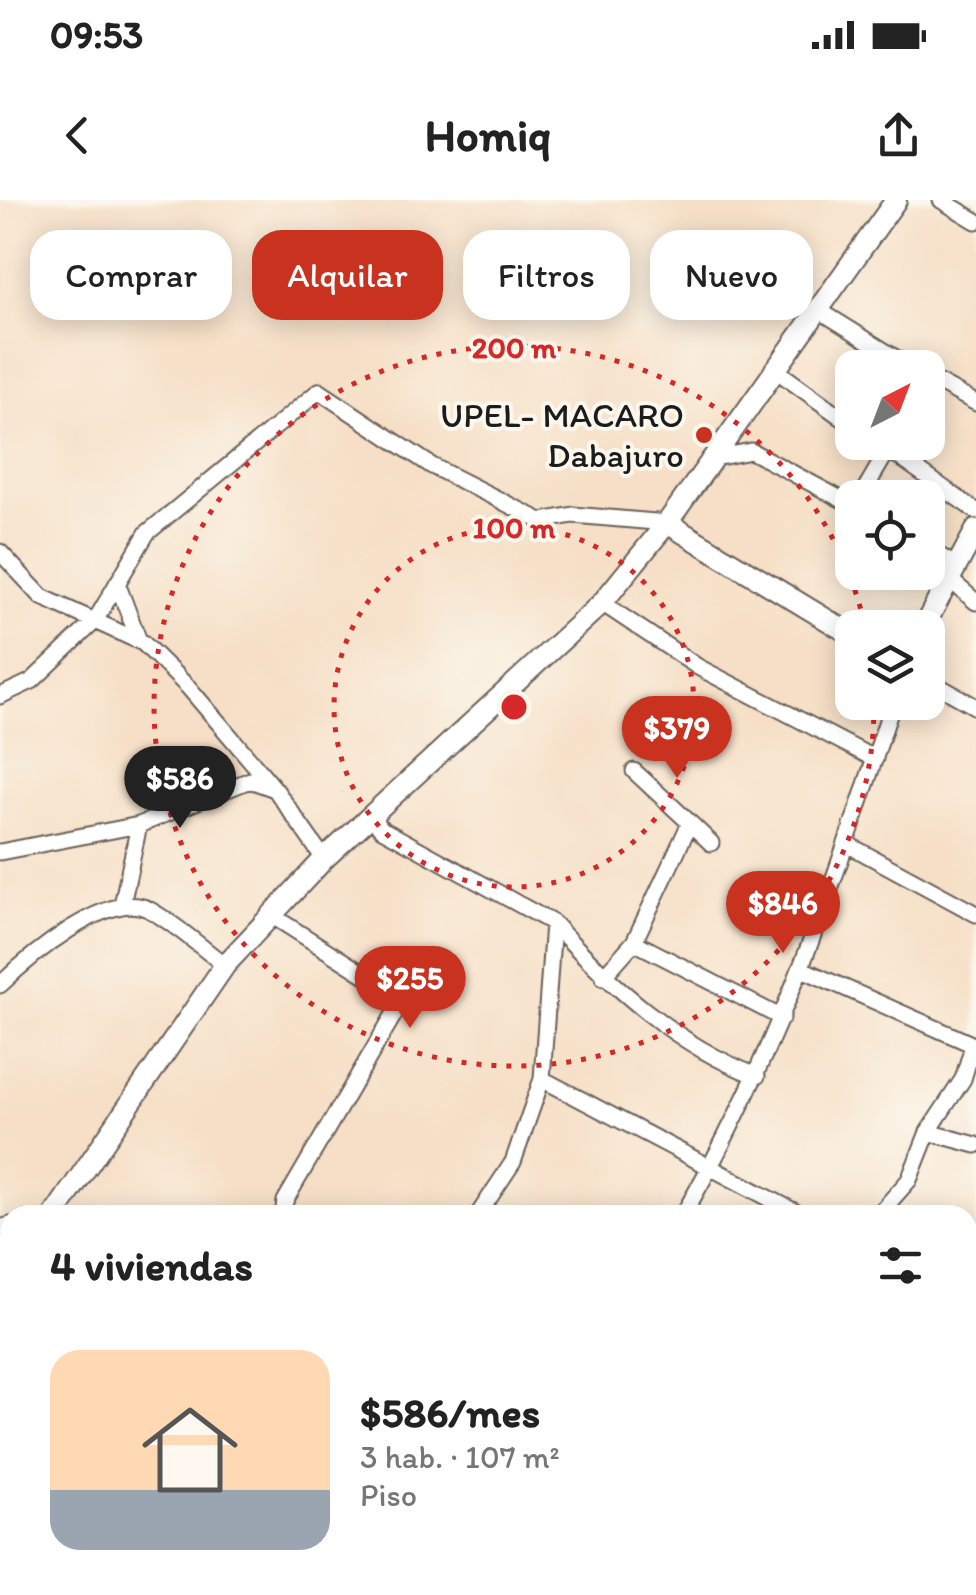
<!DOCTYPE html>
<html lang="es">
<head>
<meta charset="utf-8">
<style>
	body { margin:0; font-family:Itim,sans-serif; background:#f2f2f2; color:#222; height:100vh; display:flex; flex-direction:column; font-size:38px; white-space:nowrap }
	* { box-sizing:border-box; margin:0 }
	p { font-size:32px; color:#767676 }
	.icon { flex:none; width:55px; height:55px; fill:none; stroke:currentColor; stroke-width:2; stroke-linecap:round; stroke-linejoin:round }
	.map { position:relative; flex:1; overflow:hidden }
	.drawer { position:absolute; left:0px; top:1005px; width:978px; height:390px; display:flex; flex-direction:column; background:#fff; border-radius:30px 30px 0 0; box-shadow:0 5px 25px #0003 }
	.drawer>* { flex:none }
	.top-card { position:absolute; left:30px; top:30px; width:918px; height:90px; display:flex; gap:20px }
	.needle { width:65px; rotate:42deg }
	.fabs { position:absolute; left:835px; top:150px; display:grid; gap:20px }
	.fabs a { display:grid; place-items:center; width:110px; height:110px; border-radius:20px; background:#fff; box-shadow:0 5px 25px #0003; font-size:50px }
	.price { position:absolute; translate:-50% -85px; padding:0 22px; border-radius:35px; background:#c8321e; color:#fff; font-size:32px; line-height:65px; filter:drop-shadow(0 2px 5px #0008) }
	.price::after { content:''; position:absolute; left:50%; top:60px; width:30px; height:22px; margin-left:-15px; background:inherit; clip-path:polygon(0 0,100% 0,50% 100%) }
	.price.selected { background:#222; color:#fff }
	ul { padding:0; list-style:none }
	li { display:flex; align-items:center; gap:30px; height:250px; padding:0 50px }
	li+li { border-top:2px solid #e0e0e0 }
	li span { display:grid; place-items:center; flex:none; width:280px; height:200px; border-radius:30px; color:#555 }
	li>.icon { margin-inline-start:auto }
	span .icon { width:120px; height:120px; fill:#fffc; stroke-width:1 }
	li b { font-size:42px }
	h2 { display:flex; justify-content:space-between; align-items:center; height:120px; padding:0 50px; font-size:42px }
	.chip { padding:0 35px; border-radius:30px; background:#fff; box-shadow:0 5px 25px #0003; font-size:35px; line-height:90px }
	.chip.selected { background:#c8321e; color:#fff }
	.status { display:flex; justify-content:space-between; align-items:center; height:70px; padding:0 50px; background:#fff; direction:ltr }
	.status svg { height:28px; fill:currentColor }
	header { display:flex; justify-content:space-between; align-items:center; height:130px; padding:0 50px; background:#fff; font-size:45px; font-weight:800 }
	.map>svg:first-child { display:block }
</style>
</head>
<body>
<div class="status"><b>09:53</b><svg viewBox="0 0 49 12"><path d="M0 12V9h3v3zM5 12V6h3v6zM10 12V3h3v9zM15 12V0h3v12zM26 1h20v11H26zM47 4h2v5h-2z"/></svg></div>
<header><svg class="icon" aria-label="back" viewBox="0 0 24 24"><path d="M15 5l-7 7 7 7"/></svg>Homiq<svg class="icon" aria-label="share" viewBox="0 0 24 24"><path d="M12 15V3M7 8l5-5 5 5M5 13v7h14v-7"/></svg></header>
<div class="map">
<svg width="976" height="1395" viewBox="0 0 976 1395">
	<rect width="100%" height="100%" fill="#fbf7ec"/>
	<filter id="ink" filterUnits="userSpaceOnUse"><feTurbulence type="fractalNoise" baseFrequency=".01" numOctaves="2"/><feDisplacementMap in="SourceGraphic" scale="20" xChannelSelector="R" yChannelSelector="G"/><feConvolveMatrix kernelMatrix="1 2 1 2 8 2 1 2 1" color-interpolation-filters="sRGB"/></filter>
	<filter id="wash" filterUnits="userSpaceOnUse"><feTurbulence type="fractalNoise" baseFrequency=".0048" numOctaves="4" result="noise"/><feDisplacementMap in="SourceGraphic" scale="40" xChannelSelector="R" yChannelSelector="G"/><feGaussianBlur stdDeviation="2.25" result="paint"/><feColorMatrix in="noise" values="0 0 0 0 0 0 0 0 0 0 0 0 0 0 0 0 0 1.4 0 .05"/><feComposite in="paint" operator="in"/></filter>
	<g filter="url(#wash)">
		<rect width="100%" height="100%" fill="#f6dfc6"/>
	</g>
	<g filter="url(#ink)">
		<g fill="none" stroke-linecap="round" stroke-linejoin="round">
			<g stroke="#686058" stroke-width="19">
				<path id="street" d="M941,0L976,21
					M817,109L912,168
					M773,168L852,225
					M928,177L976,203
					M878,242L976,311
					M709,259L751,251L852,305
					M860,298L888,250
					M928,349L955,365
					M0,352L42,397L143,443L189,488L275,589L324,659
					M948,378L976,402
					M117,383L139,441
					M602,403L698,467L875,559
					M928,480L976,507
					M0,496L32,481L95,421L147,333L319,191L432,266L541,321L573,315L667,323
					M634,571L690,623
					M370,616L382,629L553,723L542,879L513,962L478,1015
					M847,644L976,714
					M0,652L139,625
					M122,705L139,625L250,580L272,588
					M271,715L403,799L285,1001L283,1015
					M553,723C610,785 677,846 757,876
					M634,742L782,818
					M802,769L976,846
					M603,777L634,742L690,623L711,643
					M0,785C28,758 108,689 148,709C175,723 200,747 225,765
					M542,879L801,1015
					M928,932L976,945
					M683,1015C777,854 836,679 893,502
					M878,1015L909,980L928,932L963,879L973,846
					M0,1028L10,1025
					M0,1080L10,1081
					M968,1088L976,1091
					M0,1149L10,1172
					M968,1190L976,1191
					M968,1231L976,1232
					M174,1385L191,1395
					M674,1385L693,1395
					M269,1395L272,1385
					M427,1395L434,1385
					M814,1395L818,1385"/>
			</g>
			<g stroke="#686058" stroke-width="24">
				<path id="secondary" d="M667,323L852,435
					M923,428L976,330
					M54,1015L225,765L324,659L602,403L667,323L896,0
					M0,1067L10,1060"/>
			</g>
			<use href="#street" stroke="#fff" stroke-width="15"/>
			<use href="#secondary" stroke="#fff" stroke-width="20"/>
		</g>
	</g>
	<g fill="none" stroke="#d62828" stroke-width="5" stroke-dasharray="5 10">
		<circle cx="514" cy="507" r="180"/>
		<path d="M874 504A360 360 0 1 1 865 426"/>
	</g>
	<circle fill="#c8321e" stroke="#fbf7ec" stroke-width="4" cx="704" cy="235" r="10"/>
	<g text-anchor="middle" stroke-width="8" stroke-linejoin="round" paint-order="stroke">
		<g font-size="35" fill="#1c1c1c" stroke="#fbf7ec" text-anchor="end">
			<text x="684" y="227">UPEL- MACARO<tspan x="684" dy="40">Dabajuro</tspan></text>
		</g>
	</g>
	<circle cx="514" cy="507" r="15" fill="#d62828" stroke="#fbf7ec" stroke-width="5"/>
	<g font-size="30" text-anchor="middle" font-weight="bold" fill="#d62828" stroke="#fbf7ec" stroke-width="8" stroke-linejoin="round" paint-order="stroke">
		<text x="514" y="158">200 m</text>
		<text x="514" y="338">100 m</text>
	</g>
</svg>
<div class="fabs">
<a><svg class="needle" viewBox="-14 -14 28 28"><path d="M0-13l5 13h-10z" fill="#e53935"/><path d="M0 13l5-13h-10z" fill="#767676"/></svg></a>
<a><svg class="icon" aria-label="locate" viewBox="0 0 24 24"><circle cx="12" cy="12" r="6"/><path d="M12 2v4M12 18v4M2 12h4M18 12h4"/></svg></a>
<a><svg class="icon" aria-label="layers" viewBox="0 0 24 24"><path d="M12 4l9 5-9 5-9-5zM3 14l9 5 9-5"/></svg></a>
</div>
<b class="price" style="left:677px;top:581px">$379</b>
<b class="price selected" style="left:180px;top:631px">$586</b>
<b class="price" style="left:783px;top:756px">$846</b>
<b class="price" style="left:410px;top:831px">$255</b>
<div class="top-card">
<a class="chip">Comprar</a>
<a class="chip selected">Alquilar</a>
<a class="chip">Filtros</a>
<a class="chip">Nuevo</a>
</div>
<section class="drawer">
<h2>4 viviendas<svg class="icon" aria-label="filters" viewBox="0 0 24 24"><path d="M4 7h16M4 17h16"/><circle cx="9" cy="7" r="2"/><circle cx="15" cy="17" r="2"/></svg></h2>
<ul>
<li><span style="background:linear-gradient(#ffd9b3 70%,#9aa5b1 0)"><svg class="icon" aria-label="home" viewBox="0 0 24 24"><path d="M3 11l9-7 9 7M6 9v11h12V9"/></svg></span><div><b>$586/mes</b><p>3 hab. · 107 m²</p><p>Piso</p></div></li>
</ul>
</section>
</div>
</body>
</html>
